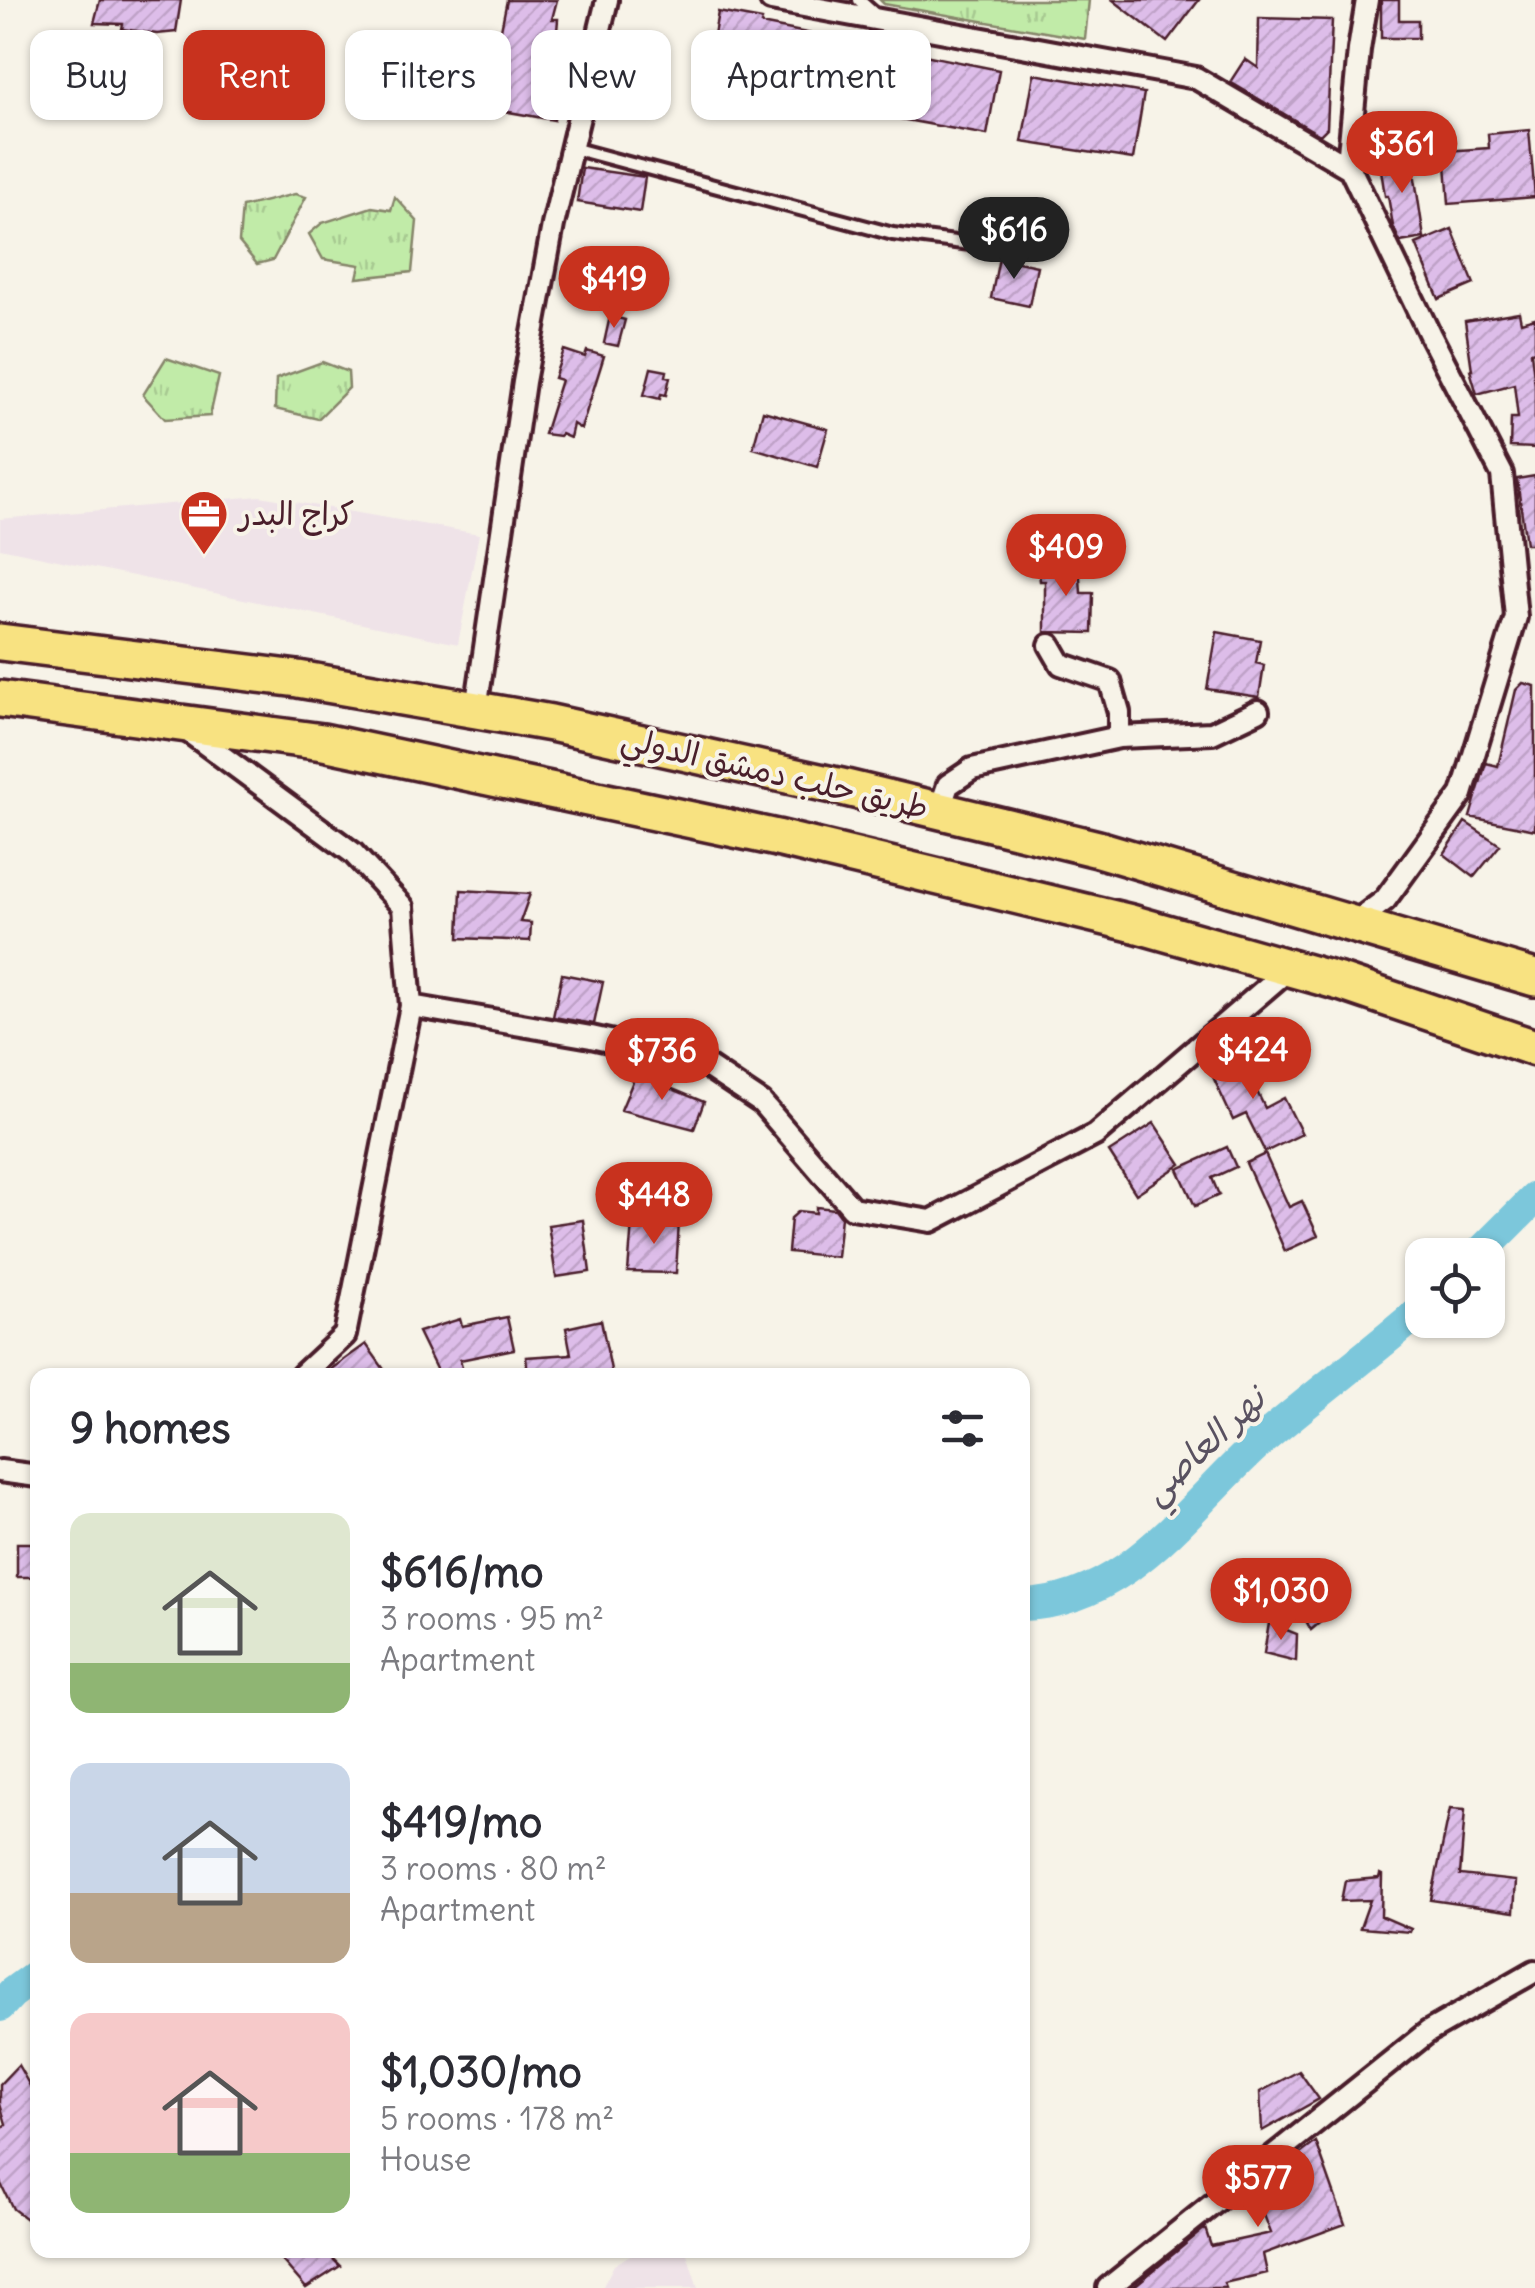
<!DOCTYPE html>
<html lang="en">
<head>
<meta charset="utf-8">
<style>
	body { margin:0; font-family:Delius,"Playpen Sans Arabic",sans-serif; background:#f7f7f7; color:#2b2b33; height:100vh; display:flex; flex-direction:column; font-size:38px; white-space:nowrap }
	* { box-sizing:border-box; margin:0 }
	p { font-size:32px; color:#7c7c81 }
	.icon { flex:none; width:55px; height:55px; fill:none; stroke:currentColor; stroke-width:2; stroke-linecap:round; stroke-linejoin:round }
	.map { position:relative; flex:1; overflow:hidden }
	.details { position:absolute; left:30px; top:1368px; width:1000px; height:890px; display:flex; flex-direction:column; background:#fff; border-radius:20px; box-shadow:0 2px 8px #0004 }
	.details>* { flex:none }
	.hud { position:absolute; left:30px; top:30px; width:1000px; height:90px; display:flex; gap:20px }
	.controls { position:absolute; left:1405px; top:1238px; display:grid; gap:20px }
	.controls a { display:grid; place-items:center; width:100px; height:100px; border-radius:20px; background:#fff; box-shadow:0 2px 8px #0004; font-size:50px }
	.price { position:absolute; translate:-50% -85px; padding:0 22px; border-radius:35px; background:#c8321e; color:#fff; font-size:32px; line-height:65px; filter:drop-shadow(0 2px 5px #0008) }
	.price::after { content:''; position:absolute; left:50%; top:60px; width:30px; height:22px; margin-left:-15px; background:inherit; clip-path:polygon(0 0,100% 0,50% 100%) }
	.price.on { background:#222; color:#fff }
	ul { padding:0; list-style:none }
	li { display:flex; align-items:center; gap:30px; height:250px; padding:0 40px }
	li span { display:grid; place-items:center; flex:none; width:280px; height:200px; border-radius:20px; color:#555 }
	li>.icon { margin-inline-start:auto }
	span .icon { width:120px; height:120px; fill:#fffc; stroke-width:1 }
	li b { font-size:42px }
	h2 { display:flex; justify-content:space-between; align-items:center; height:120px; padding:0 40px; font-size:42px }
	.chip { padding:0 35px; border-radius:20px; background:#fff; box-shadow:0 2px 8px #0004; font-size:35px; line-height:90px }
	.chip.on { background:#c8321e; color:#fff }
	.map>svg:first-child { display:block }
</style>
</head>
<body>
<div class="map">
<svg width="1535" height="2288" viewBox="0 0 1535 2288">
	<defs>
		<pattern id="grass-tufts" width="24" height="20" patternUnits="userSpaceOnUse" patternTransform="scale(2.5)"><rect width="24" height="20" fill="#c1eba8"/><path d="M3 7l-1-3M5 7V3M7 7l1-3M15 17l-1-3M17 17v-4M19 17l1-3" fill="none" stroke="#a7c991"/></pattern>
		<pattern id="building-hatch" width="6" height="6" patternUnits="userSpaceOnUse" patternTransform="scale(2.5)"><rect width="6" height="6" fill="#ddbde9"/><path d="M-1 1l2-2M0 6l6-6M5 7l2-2" fill="none" stroke="#bfa2c8"/></pattern>
	</defs>
	<rect width="100%" height="100%" fill="#f7f3e8"/>
	<filter id="ink" filterUnits="userSpaceOnUse"><feTurbulence type="fractalNoise" baseFrequency=".01" numOctaves="2"/><feDisplacementMap in="SourceGraphic" scale="20" xChannelSelector="R" yChannelSelector="G"/><feConvolveMatrix kernelMatrix="1 2 1 2 8 2 1 2 1" color-interpolation-filters="sRGB"/></filter>
	<g filter="url(#ink)">
		<path fill="#efe3e8" d="M260,496L479,534L458,644L0,548V519Z
			M638,2250H686L698,2288H602L614,2265Z"/>
		<path fill="url(#grass-tufts)" stroke="#86856a" stroke-width="2.5" d="M880,0H1089L1085,39L884,4Z
			M295,194L306,197L273,260L257,264L239,242L242,207Z
			M395,197L417,221L412,272L357,278L360,265L323,259L309,234L322,223L372,207L391,210Z
			M166,358L219,376L210,416L165,419L143,395Z
			M322,362L348,372L349,388L318,419L275,409L276,379Z"/>
		<g fill="none" stroke-linecap="round" stroke-linejoin="round">
			<path stroke="#7bc7db" stroke-width="32" d="M1478,1255L1535,1198
				M1022,1605C1130,1602 1189,1504 1262,1440C1315,1395 1370,1354 1422,1309
				M0,2006L12,1993L38,1974"/>
		</g>
		<path fill="url(#building-hatch)" stroke="#4a1f2b" stroke-width="2.5" d="M100,0H181L176,32L157,34L122,29L123,24L94,23Z
			M507,0H557L552,19H558L552,94L557,95L554,120L492,109L509,67L494,64Z
			M1113,0H1199L1167,42Z
			M1381,0H1399V20H1418V38H1381Z
			M718,12L762,20L761,24L817,35L805,96L764,87V85L707,75Z
			M1259,18L1332,20L1327,128L1320,135L1230,82L1245,59L1258,68Z
			M860,42L999,70L987,135L847,109Z
			M1034,74L1144,93L1133,159L1022,142Z
			M1529,130L1535,197L1449,204L1445,151L1489,148L1488,134Z
			M1411,152L1424,238L1400,242L1393,226L1388,196H1385L1379,157Z
			M582,168L645,177L640,212L577,202Z
			M1452,229L1474,284L1439,299L1416,244Z
			M999,258L1037,266L1029,306L991,298Z
			M1519,312L1521,322L1535,318V351L1531,352L1535,385V448L1510,447L1511,418H1518L1514,384L1477,394L1470,370H1472L1465,321Z
			M610,316L625,320L618,346L604,343Z
			M564,350L585,357L587,351L604,356L581,429L573,424L570,438L561,434L559,436L544,434L561,380L554,378Z
			M651,368L667,371L666,376L670,377L666,395L661,394L660,399L644,395Z
			M763,411L828,429L817,467L753,448Z
			M1535,476V544H1526L1517,479Z
			M1079,562L1081,593H1093L1092,633L1045,632V581H1040L1038,565Z
			M1217,632L1260,640L1256,663L1264,665L1259,697L1207,689Z
			M1523,683L1535,686V830L1470,817L1486,763L1498,766L1516,690Z
			M1465,822L1500,845L1474,877L1444,854Z
			M461,890L530,894L520,922L531,923L530,941L459,938Z
			M562,974L603,982L594,1024L553,1017Z
			M1242,1049L1253,1073L1249,1075L1265,1108L1284,1098L1302,1134L1265,1152L1246,1114L1233,1120L1208,1066Z
			M636,1074L704,1102L694,1129L621,1110Z
			M1154,1123L1181,1164L1136,1194L1109,1152Z
			M1227,1147L1236,1167L1212,1178L1219,1195L1195,1206L1178,1169Z
			M1265,1154L1289,1207L1302,1201L1318,1236L1285,1251L1246,1163Z
			M816,1207L835,1209L841,1217L837,1257L788,1252L791,1218L799,1211L816,1213Z
			M583,1220L590,1272L556,1277L548,1225Z
			M679,1221L676,1273L628,1272L632,1223Z
			M507,1317L514,1349L460,1360L464,1375H439L418,1332L460,1319L462,1326Z
			M601,1320L612,1375H576L575,1371L528,1374L526,1357L571,1354L566,1328Z
			M366,1344L388,1375H323Z
			M17,1543H38V1577H17Z
			M1293,1580L1324,1619L1311,1630L1286,1584Z
			M1269,1623L1297,1634L1296,1661L1264,1653Z
			M1450,1809L1465,1810L1460,1875L1516,1881L1514,1912L1431,1900Z
			M1380,1874L1382,1875L1381,1916L1411,1929L1410,1932L1360,1928L1370,1900L1341,1901L1345,1881L1379,1878Z
			M18,2065L38,2100V2228L13,2209L0,2182V2129L6,2124L0,2104V2084Z
			M1299,2071L1319,2099L1262,2131L1260,2092Z
			M1316,2142L1345,2224L1263,2254L1267,2273L1224,2283L1226,2288H1132L1205,2228L1211,2246L1271,2233L1254,2189Z
			M273,2250H324L340,2266L306,2288Z"/>
		<g fill="none" stroke-linecap="round" stroke-linejoin="round">
			<g stroke="#4a1f2b" stroke-width="18">
				<path id="lane" d="M859,0L878,17
					M572,148L893,234L1009,249"/>
			</g>
			<g stroke="#4a1f2b" stroke-width="28">
				<path id="street" d="M771,0L1196,78L1351,169
					M1050,645L1061,664L1110,681L1119,712V737
					M476,709L524,382L553,225L607,0
					M185,729L353,853L403,907L411,1006L345,1335L302,1375
					M939,811L948,785L972,769L1119,737L1212,733L1258,711
					M1353,924L1385,900L1462,794L1516,617L1502,474L1430,335L1348,164L1359,50L1367,0
					M411,1006L591,1037L699,1061L762,1103L852,1208L931,1221L1095,1135L1290,968
					M0,1471L38,1476
					M1108,2288L1428,2032L1535,1971"/>
			</g>
			<g stroke="#4a1f2b" stroke-width="42">
				<path id="highway" d="M0,642L298,679L551,723L842,787L1098,849L1535,978
					M0,699L323,742L777,838L1131,923L1343,983L1535,1048"/>
			</g>
			<use href="#lane" stroke="#f7f3e8" stroke-width="10"/>
			<use href="#street" stroke="#f7f3e8" stroke-width="20"/>
			<use href="#highway" stroke="#f8e281" stroke-width="35"/>
		</g>
	</g>
	<defs>
		<g id="office-pin" transform="scale(2.5)"><path d="M0 17L-7.5 6A9.5 9.5 0 1 1 7.5 6Z" fill="#c8321e" stroke="#f7f3e8"/><path d="M-6-3h4V-5.5h4V-3h4V5H-6ZM-1-4.5V-3h2v-1.5ZM-6 0V1H6V0Z" fill="#fff"/></g>
	</defs>
	<g fill-rule="evenodd">
		<use href="#office-pin" x="204" y="514"/>
	</g>
	<g text-anchor="middle" stroke-width="8" stroke-linejoin="round" paint-order="stroke">
		<g font-size="32" fill="#4a1f2b" stroke="#f7f3e8" text-anchor="start">
			<text x="239" y="525">كراج البدر</text>
		</g>
		<g font-size="32" fill="#4a1f2b" stroke="#f7f3e8">
			<text transform="translate(775 773) rotate(13)" y="11">طريق حلب دمشق الدولي</text>
		</g>
		<g font-size="35" font-style="italic" fill="#595160" stroke="#f7f3e8">
			<text transform="translate(1204 1445) rotate(-43)" y="12">نهر العاصي</text>
		</g>
	</g>
</svg>
<div class="controls">
<a><svg class="icon" aria-label="locate" viewBox="0 0 24 24"><circle cx="12" cy="12" r="6"/><path d="M12 2v4M12 18v4M2 12h4M18 12h4"/></svg></a>
</div>
<b class="price" style="left:1402px;top:196px">$361</b>
<b class="price on" style="left:1014px;top:282px">$616</b>
<b class="price" style="left:614px;top:331px">$419</b>
<b class="price" style="left:1066px;top:599px">$409</b>
<b class="price" style="left:1253px;top:1102px">$424</b>
<b class="price" style="left:662px;top:1103px">$736</b>
<b class="price" style="left:654px;top:1247px">$448</b>
<b class="price" style="left:1281px;top:1643px">$1,030</b>
<b class="price" style="left:1258px;top:2230px">$577</b>
<div class="hud">
<a class="chip">Buy</a>
<a class="chip on">Rent</a>
<a class="chip">Filters</a>
<a class="chip">New</a>
<a class="chip">Apartment</a>
</div>
<section class="details">
<h2>9 homes<svg class="icon" aria-label="filters" viewBox="0 0 24 24"><path d="M4 7h16M4 17h16"/><circle cx="9" cy="7" r="2"/><circle cx="15" cy="17" r="2"/></svg></h2>
<ul>
<li><span style="background:linear-gradient(#dfe7d0 75%,#8fb573 0)"><svg class="icon" aria-label="home" viewBox="0 0 24 24"><path d="M3 11l9-7 9 7M6 9v11h12V9"/></svg></span><div><b>$616/mo</b><p>3 rooms · 95 m²</p><p>Apartment</p></div></li>
<li><span style="background:linear-gradient(#c9d6e8 65%,#b9a48a 0)"><svg class="icon" aria-label="home" viewBox="0 0 24 24"><path d="M3 11l9-7 9 7M6 9v11h12V9"/></svg></span><div><b>$419/mo</b><p>3 rooms · 80 m²</p><p>Apartment</p></div></li>
<li><span style="background:linear-gradient(#f6c9c9 70%,#8fb573 0)"><svg class="icon" aria-label="home" viewBox="0 0 24 24"><path d="M3 11l9-7 9 7M6 9v11h12V9"/></svg></span><div><b>$1,030/mo</b><p>5 rooms · 178 m²</p><p>House</p></div></li>
</ul>
</section>
</div>
</body>
</html>
